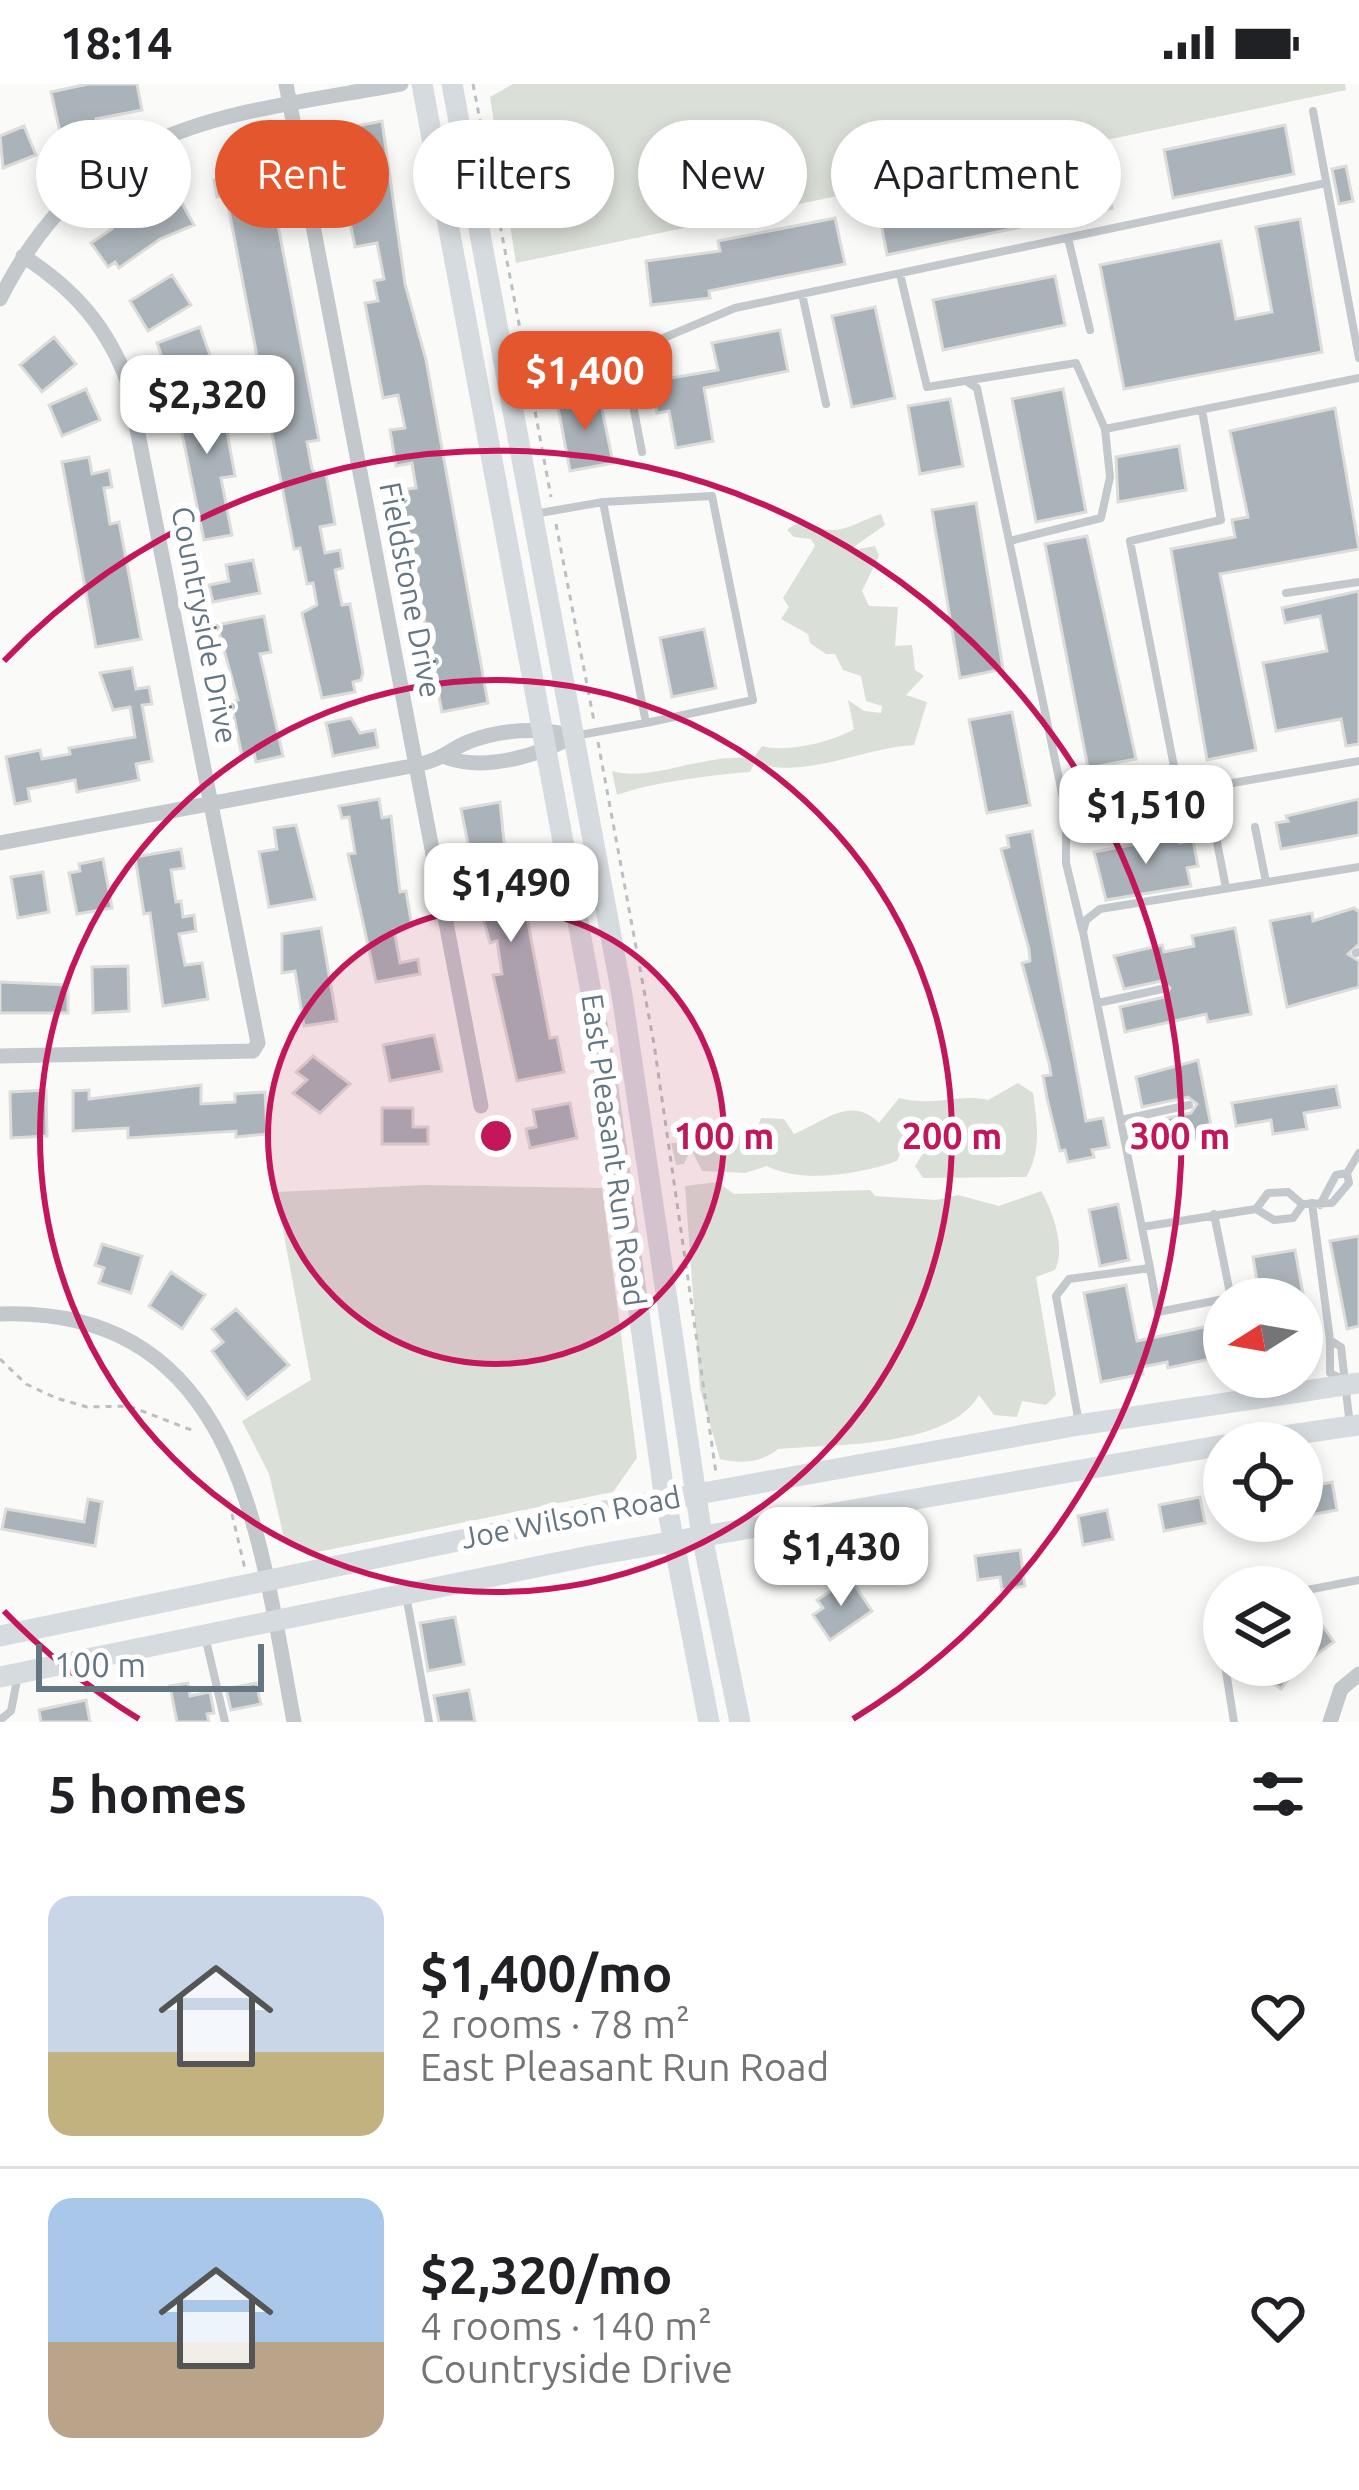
<!DOCTYPE html>
<html lang="en">
<head>
<meta charset="utf-8">
<style>
	body { margin:0; font-family:Ubuntu,sans-serif; background:#f2f2f2; color:#202124; height:100vh; display:flex; flex-direction:column; font-size:45px; white-space:nowrap }
	* { box-sizing:border-box; margin:0 }
	p { font-size:39px; color:#757577 }
	.icon { flex:none; width:66px; height:66px; fill:none; stroke:currentColor; stroke-width:2; stroke-linecap:round; stroke-linejoin:round }
	.map { position:relative; height:1638px; overflow:hidden }
	.drawer { display:flex; flex-direction:column; background:#fff; flex:1 }
	.drawer>* { flex:none }
	.top-card { position:absolute; left:36px; top:36px; width:1287px; height:108px; display:flex; gap:24px }
	.needle { width:78px; rotate:259deg }
	.controls { position:absolute; left:1203px; top:1194px; display:grid; gap:24px }
	.controls a { display:grid; place-items:center; width:120px; height:120px; border-radius:50%; background:#fff; box-shadow:0 6px 18px #0003; font-size:60px }
	.scale { position:absolute; left:36px; bottom:30px; width:228px; box-sizing:border-box; padding-left:12px; border:6px solid #657683; border-top:0; font-size:33px; line-height:42px; white-space:nowrap; color:#657683; -webkit-text-stroke:9px #fff; paint-order:stroke }
	.price { position:absolute; translate:-50% -102px; padding:0 27px; border-radius:24px; background:#fff; color:#222; font-size:39px; line-height:78px; filter:drop-shadow(0 3px 6px #0008) }
	.price::after { content:''; position:absolute; left:50%; top:72px; width:36px; height:27px; margin-left:-18px; background:inherit; clip-path:polygon(0 0,100% 0,50% 100%) }
	.price.on { background:#e4572e; color:#fff }
	ul { padding:0; list-style:none }
	li { display:flex; align-items:center; gap:36px; height:300px; padding:0 48px }
	li+li { border-top:3px solid #e0e0e0 }
	li span { display:grid; place-items:center; flex:none; width:336px; height:240px; border-radius:24px; color:#555 }
	li>.icon { margin-inline-start:auto }
	span .icon { width:144px; height:144px; fill:#fffc; stroke-width:1 }
	li b { font-size:51px }
	h2 { display:flex; justify-content:space-between; align-items:center; height:144px; padding:0 48px; font-size:51px }
	.tag { padding:0 42px; border-radius:54px; background:#fff; box-shadow:0 6px 18px #0003; font-size:42px; line-height:108px }
	.tag.on { background:#e4572e; color:#fff }
	.status { display:flex; justify-content:space-between; align-items:center; height:84px; padding:0 60px; background:#fff; direction:ltr }
	.status svg { height:33px; fill:currentColor }
	.map>svg:first-child { display:block }
</style>
</head>
<body>
<div class="status"><b>18:14</b><svg viewBox="0 0 49 12"><path d="M0 12V9h3v3zM5 12V6h3v6zM10 12V3h3v9zM15 12V0h3v12zM26 1h20v11H26zM47 4h2v5h-2z"/></svg></div>
<div class="map">
<svg width="1359" height="1638" viewBox="0 0 1359 1638">
	<rect width="100%" height="100%" fill="#fafaf8"/>
	<path fill="#dadfd7" d="M513,0H1345L1346,6L516,179L490,13Z
		M881,430L885,441L848,467L875,462L879,472L862,507L869,522L898,523L895,562L912,561L915,586L924,592L906,611L927,618L914,661C865,663 802,697 755,678L750,688C713,691 652,698 617,711L612,687C651,699 709,667 753,675L762,662C786,669 833,658 854,645L848,616L864,627L881,629L882,622L866,617L861,592L843,586L835,570H826L810,559L808,550L781,535L789,523L783,514L815,462L811,455L794,453L787,446C806,430 813,447 833,446C849,446 866,434 881,430Z
		M1018,999L1033,1009C1037,1038 1042,1067 1026,1093L923,1094L915,1082L928,1061L906,1058L897,1077C860,1090 802,1100 767,1082L745,1089L702,1087L691,1065L684,1080L676,1081L671,1059H697L710,1048L754,1053L761,1034L784,1035L794,1050C825,1037 851,1011 879,1039L899,1014C935,1023 960,1009 988,1016Z
		M717,1098L734,1110L870,1106L875,1112L936,1116L958,1111L999,1122L1041,1107C1053,1127 1066,1164 1055,1186L1036,1193L1056,1311L1046,1321L1022,1317L1017,1333L994,1331L979,1311C949,1364 834,1360 778,1365C761,1379 741,1380 720,1375L700,1305L685,1102Z
		M425,1101L602,1104L637,1374L613,1408L308,1470L285,1458L269,1390L242,1337L311,1296L276,1108Z"/>
	<path fill="#aab3b9" stroke="#dcdcda" stroke-width="3" d="M88,0H137L142,26L96,35L99,49L62,57L51,8Z
		M382,37L405,200L426,276L488,619L442,628L401,415L408,414L407,405L416,404L412,379L396,382L390,346L405,344L398,311L383,314L365,219L378,217L374,197L384,195L377,159L355,163L343,103L356,100L348,60L334,63L331,47Z
		M1285,41L1294,90L1173,114L1164,66Z
		M24,42L36,71L3,84L0,52Z
		M263,72L270,142L278,141L319,356L307,358L312,385L318,392L326,390L335,440L320,443L325,469L340,466L343,484L335,486L342,521L350,520L363,589L361,596L353,598L355,608L322,614L302,529L317,521L313,499L307,500L300,464L294,465L227,116L226,111L217,113L214,96L222,94L219,81Z
		M1103,78L1112,124L887,171L879,129Z
		M1346,82L1353,117L1339,120L1332,85Z
		M169,96L194,141L160,155L119,184L115,178L108,183L91,159L112,145L106,137Z
		M835,134L845,180L709,207L710,214L651,221L646,177L720,167L718,157Z
		M1300,135L1322,268L1124,305L1100,181L1221,157L1236,235L1272,228L1256,143Z
		M172,191L191,221L148,247L130,217Z
		M1055,192L1065,241L943,266L933,216Z
		M875,223L895,314L852,323L832,232Z
		M200,243L212,277L169,293L157,259Z
		M780,246L788,287L704,304L713,357L676,364L669,327L657,329L654,311L668,308L665,295L718,286L712,259Z
		M54,253L76,280L42,308L20,281Z
		M219,303L235,392L221,394L232,451L204,456L174,311Z
		M86,305L100,336L62,352L49,321Z
		M1063,305L1086,428L1036,438L1012,315Z
		M599,310L613,379L570,387L557,318Z
		M950,315L963,382L920,390L908,322Z
		M1335,324L1359,465L1220,490L1256,666L1207,676L1171,465L1235,453L1232,436L1248,433L1230,347Z
		M1179,362L1186,406L1118,418L1116,373Z
		M89,373L92,390L109,386L112,403L104,404L110,440L119,438L141,555L96,563L62,378Z
		M976,419L1003,585L960,594L932,426Z
		M1087,452L1136,675L1088,684L1045,460Z
		M253,476L260,509L213,518L209,501L229,497L226,481Z
		M1359,507V660L1346,662L1341,635L1276,647L1263,579L1327,567L1320,532L1285,539L1282,524Z
		M264,532L271,568L260,570L283,672L256,678L254,669L242,672L231,618L238,616L217,541Z
		M704,545L716,604L672,613L660,554Z
		M132,584L136,605L149,603L152,620L142,621L152,677L136,680L139,696L77,708L75,696L28,705L30,717L15,720L6,673L40,666L42,675L70,670L69,664L135,653L130,623L113,626L100,589Z
		M1012,628L1030,721L987,729L969,636Z
		M351,634L360,649L375,646L378,663L333,672L326,639Z
		M379,715L382,734L391,732L400,808L406,807L412,842L394,846L400,879L418,875L420,890L376,898L348,770L355,769L349,733L342,734L339,722Z
		M1359,715V751L1281,765L1276,739L1288,737L1286,732Z
		M500,718L505,768L514,766L550,954L557,953L564,988L517,997L493,891L502,890L497,857L490,859L483,834L461,725Z
		M296,741L315,815L269,823L259,768L277,765L274,744Z
		M1032,747L1086,1037L1103,1034L1109,1063L1092,1066L1094,1073L1068,1078L1065,1066L1060,1067L1047,1014L1043,992L1051,991L1049,979L1022,879L1030,877L1029,865L1001,765L1009,763L1007,752Z
		M1178,752L1180,759L1193,756L1198,782L1187,784L1191,802L1106,816L1094,768Z
		M181,765L184,784L171,786L176,818L181,817L183,833L194,831L196,847L179,850L185,881L202,879L208,915L163,922L150,829L144,830L135,773Z
		M103,775L112,824L77,830L69,789L80,787L79,780Z
		M43,788L49,828L18,834L11,793Z
		M1354,824L1359,828V860L1348,870L1359,877V903L1287,923L1270,837L1312,829L1313,837Z
		M321,844L337,937L304,942L295,887L282,889V850Z
		M1235,844L1251,930L1208,938L1206,930L1125,948L1120,923L1165,913L1170,904L1161,897L1124,905L1114,872L1162,861L1164,868L1194,862L1192,852Z
		M128,882L129,927L93,929L92,883Z
		M0,898L68,901V929H0Z
		M434,951L442,987L390,997L383,961Z
		M313,972L350,1000L320,1029L293,1009L307,996L296,988Z
		M1198,976L1213,1052L1150,1064L1145,1039L1191,1029L1197,1020L1188,1013L1142,1023L1136,993Z
		M201,1001V1020L235,1018V1010L265,1008L267,1050L236,1053V1047L128,1054V1044L73,1047V1007L89,1006V1015Z
		M1336,1002L1340,1023L1304,1029L1307,1045L1273,1050L1271,1036L1236,1042L1232,1019Z
		M46,1006L47,1052L11,1054L10,1008Z
		M570,1019L577,1054L530,1064L526,1045L536,1043L533,1026Z
		M382,1024H413V1043H428V1060H382Z
		M1118,1120L1129,1176L1100,1182L1089,1126Z
		M1359,1152V1242L1347,1245L1330,1157Z
		M102,1160L142,1172L131,1209L99,1199L104,1184L95,1181Z
		M1295,1166L1304,1215H1260L1253,1173Z
		M171,1188L205,1211L182,1245L149,1222Z
		M1126,1201L1137,1257L1214,1241L1211,1228L1224,1225V1272L1168,1284L1167,1278L1142,1283L1143,1290L1101,1298L1084,1209Z
		M236,1225L289,1281L247,1315L212,1267L223,1258L212,1245Z
		M1332,1398L1337,1426L1304,1432L1302,1404Z
		M1200,1413L1205,1439L1164,1447L1159,1421Z
		M88,1415L102,1418L95,1462L2,1445L6,1425L84,1438Z
		M1107,1426L1113,1455L1083,1461L1078,1432Z
		M1020,1466L1025,1502L1002,1506L1000,1493L978,1496L975,1472Z
		M850,1494L872,1527L830,1556L813,1531L823,1524L817,1516Z
		M1313,1528L1334,1558L1312,1574L1302,1560V1537Z
		M455,1533L464,1580L428,1587L420,1539Z
		M1268,1581H1299L1281,1605L1261,1590Z
		M188,1599L190,1612L210,1608L214,1629L207,1630L209,1638H177L170,1602Z
		M256,1599L261,1620L231,1626L226,1605Z
		M469,1606L475,1638H439L434,1612Z
		M86,1616L90,1638H41L39,1626Z"/>
	<g fill="none" stroke-linecap="round" stroke-linejoin="round">
		<path stroke="#bbbfc2" stroke-width="3" stroke-dasharray="6 6" stroke-linecap="butt" d="M473,0L525,271
			M533,316L551,413
			M556,440L594,637
			M598,658L654,960L716,1389
			M0,1275L26,1300L56,1314L87,1323L129,1322L194,1347
			M232,1430L245,1485"/>
		<path stroke="#c3c8cc" stroke-width="8" d="M1313,27L1359,274
			M1068,154L1090,246
			M900,190L927,303L1076,279L1105,345L1359,294
			M802,210L826,320
			M623,269L642,368
			M509,295C531,273 567,270 594,284
			M511,297L531,302L568,294L735,224L1326,99
			M969,299L977,304L1066,728V779L1082,845
			M603,418L712,412L753,616L646,639
			M534,430L603,418L646,639L574,652
			M1010,457L1101,434L1110,393L1105,345
			M1286,509L1359,498
			M1179,708L1130,457L1221,436L1202,326
			M1066,728L1359,677
			M1255,743L1266,798
			M1215,748L1226,804
			M1356,869L1359,868
			M1098,919L1162,905
			M1121,1036L1189,1021
			M1312,1119L1330,1256V1289L1340,1294
			M1320,1121L1336,1091L1347,1089
			M1256,1125L1268,1109L1288,1108L1302,1120
			M1214,1130L1231,1214L1226,1215
			M1142,1143L1256,1125L1274,1136L1293,1134L1303,1120L1332,1119L1349,1099L1347,1089L1359,1069
			M1150,1184L1158,1228L1224,1215
			M1330,1256L1341,1263L1350,1342
			M1079,1339L1056,1212L1069,1195L1150,1184L1083,848L1086,836L1100,825L1359,783
			M1302,1507L1359,1496
			M406,1511L429,1638
			M1224,1533L1220,1544L1224,1573
			M205,1552L225,1638
			M1225,1581L1234,1638
			M0,1636L11,1627L17,1596"/>
		<path stroke="#c3c8cc" stroke-width="15" d="M286,0L481,1022
			M0,215C90,36 223,32 401,0
			M448,674C486,687 538,672 573,652
			M0,759L417,681C441,676 449,666 468,658C501,645 540,643 573,652
			M0,972L253,967L258,959L128,299C107,242 74,205 23,172
			M0,1230C242,1222 260,1459 294,1638
			M1330,1638L1341,1605L1359,1590"/>
		<path stroke="#d6dbdf" stroke-width="21" d="M422,0L605,983L663,1402L709,1638
			M452,0L622,911L702,1452L740,1638
			M1234,1359L1359,1341
			M0,1552L582,1431L1079,1341L1359,1299
			M0,1593L590,1472L1224,1361"/>
	</g>
	<circle cx="496" cy="1052" r="228" fill="#c2185b" fill-opacity=".12"/>
	<g fill="none" stroke="#c2185b" stroke-width="6">
		<circle cx="496" cy="1052" r="228"/>
		<circle cx="496" cy="1052" r="456"/>
		<path d="M139 1635A684 684 0 0 1 4 1527M4 577A684 684 0 1 1 853 1635"/>
	</g>
	<g text-anchor="middle" stroke-width="12" stroke-linejoin="round" paint-order="stroke">
		<g font-size="30" fill="#657683" stroke="#fff">
			<text transform="translate(410 506) rotate(79)" y="10">Fieldstone Drive</text>
			<text transform="translate(204 541) rotate(79)" y="10">Countryside Drive</text>
			<text transform="translate(613 1066) rotate(82)" y="10">East Pleasant Run Road</text>
			<text transform="translate(571 1434) rotate(-11)" y="10">Joe Wilson Road</text>
		</g>
	</g>
	<circle cx="496" cy="1052" r="18" fill="#c2185b" stroke="#fff" stroke-width="6"/>
	<g font-size="36" text-anchor="middle" font-weight="bold" fill="#c2185b" stroke="#fff" stroke-width="12" stroke-linejoin="round" paint-order="stroke">
		<text x="724" y="1065">100 m</text>
		<text x="952" y="1065">200 m</text>
		<text x="1180" y="1065">300 m</text>
	</g>
</svg>
<div class="controls">
<a><svg class="needle" viewBox="-14 -14 28 28"><path d="M0-13l5 13h-10z" fill="#e53935"/><path d="M0 13l5-13h-10z" fill="#757577"/></svg></a>
<a><svg class="icon" aria-label="locate" viewBox="0 0 24 24"><circle cx="12" cy="12" r="6"/><path d="M12 2v4M12 18v4M2 12h4M18 12h4"/></svg></a>
<a><svg class="icon" aria-label="layers" viewBox="0 0 24 24"><path d="M12 4l9 5-9 5-9-5zM3 14l9 5 9-5"/></svg></a>
</div>
<div class="scale">100 m</div>
<b class="price on" style="left:585px;top:349px">$1,400</b>
<b class="price" style="left:207px;top:373px">$2,320</b>
<b class="price" style="left:1146px;top:783px">$1,510</b>
<b class="price" style="left:511px;top:861px">$1,490</b>
<b class="price" style="left:841px;top:1525px">$1,430</b>
<div class="top-card">
<a class="tag">Buy</a>
<a class="tag on">Rent</a>
<a class="tag">Filters</a>
<a class="tag">New</a>
<a class="tag">Apartment</a>
</div>
</div>
<section class="drawer">
<h2>5 homes<svg class="icon" aria-label="filters" viewBox="0 0 24 24"><path d="M4 7h16M4 17h16"/><circle cx="9" cy="7" r="2"/><circle cx="15" cy="17" r="2"/></svg></h2>
<ul>
<li><span style="background:linear-gradient(#c9d6e8 65%,#c2b280 0)"><svg class="icon" aria-label="home" viewBox="0 0 24 24"><path d="M3 11l9-7 9 7M6 9v11h12V9"/></svg></span><div><b>$1,400/mo</b><p>2 rooms · 78 m²</p><p>East Pleasant Run Road</p></div><svg class="icon" aria-label="heart" viewBox="0 0 24 24"><path d="M12 20l-8-8c-3-5 5-10 8-4 3-6 11-1 8 4z"/></svg></li>
<li><span style="background:linear-gradient(#a9c7e8 60%,#b9a48a 0)"><svg class="icon" aria-label="home" viewBox="0 0 24 24"><path d="M3 11l9-7 9 7M6 9v11h12V9"/></svg></span><div><b>$2,320/mo</b><p>4 rooms · 140 m²</p><p>Countryside Drive</p></div><svg class="icon" aria-label="heart" viewBox="0 0 24 24"><path d="M12 20l-8-8c-3-5 5-10 8-4 3-6 11-1 8 4z"/></svg></li>
</ul>
</section>
</body>
</html>
